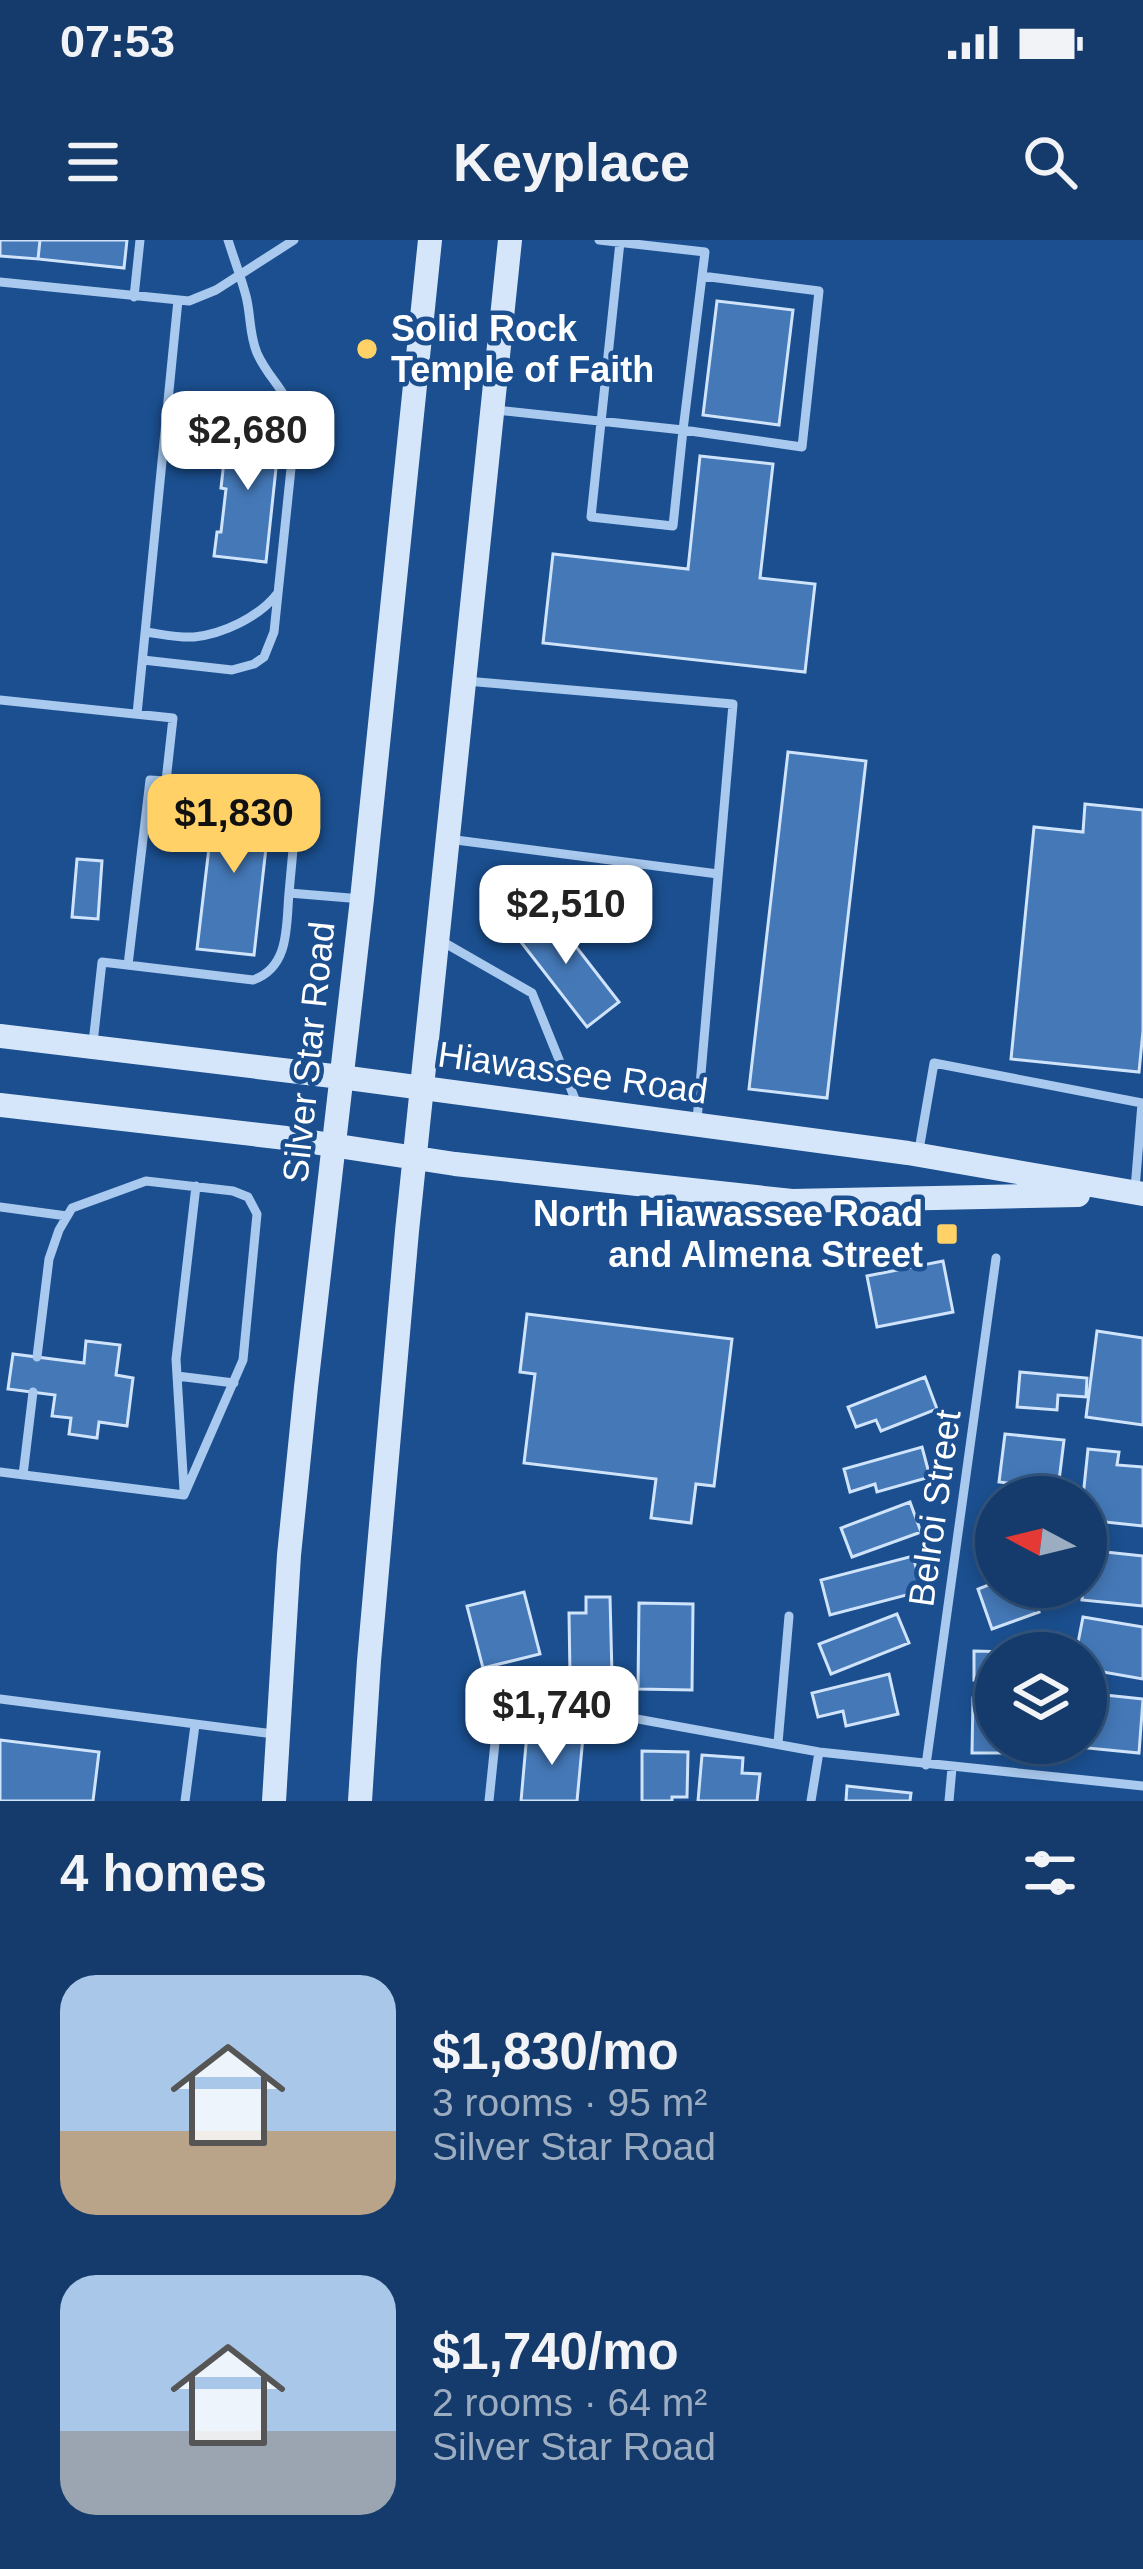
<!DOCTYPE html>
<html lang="en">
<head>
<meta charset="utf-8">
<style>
	body { margin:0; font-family:Helvetica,sans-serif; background:#214673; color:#f1f3f6; height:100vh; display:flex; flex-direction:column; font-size:45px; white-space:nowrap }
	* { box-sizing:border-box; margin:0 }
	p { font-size:39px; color:#9dadc1 }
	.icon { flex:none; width:66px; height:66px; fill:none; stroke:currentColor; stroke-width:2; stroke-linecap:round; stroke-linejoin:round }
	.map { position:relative; height:1561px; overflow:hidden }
	.sheet { display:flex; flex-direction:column; background:#143b6b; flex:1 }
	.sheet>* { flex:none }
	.needle { width:78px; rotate:277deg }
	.controls { position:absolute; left:975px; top:1236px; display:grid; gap:24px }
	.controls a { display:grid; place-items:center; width:132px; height:132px; border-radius:50%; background:#143b6b; box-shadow:0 6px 18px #0003,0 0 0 3px #33557e; font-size:60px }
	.price { position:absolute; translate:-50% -102px; padding:0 27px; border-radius:24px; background:#fff; color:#222; font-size:39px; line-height:78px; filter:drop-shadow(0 3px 6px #0008) }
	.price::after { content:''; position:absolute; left:50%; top:72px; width:36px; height:27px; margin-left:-18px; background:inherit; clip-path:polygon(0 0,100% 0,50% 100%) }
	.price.active { background:#ffd166; color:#111 }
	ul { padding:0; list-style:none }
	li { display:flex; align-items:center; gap:36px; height:300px; padding:0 60px }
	li span { display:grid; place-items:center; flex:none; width:336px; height:240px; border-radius:36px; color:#555 }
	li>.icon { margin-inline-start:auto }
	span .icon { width:144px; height:144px; fill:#fffc; stroke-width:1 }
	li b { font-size:51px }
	h2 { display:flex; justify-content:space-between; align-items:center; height:144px; padding:0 60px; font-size:51px }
	.status { display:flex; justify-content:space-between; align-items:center; height:84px; padding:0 60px; background:#143b6b; direction:ltr }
	.status svg { height:33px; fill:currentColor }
	header { display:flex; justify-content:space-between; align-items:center; height:156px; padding:0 60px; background:#143b6b; font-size:54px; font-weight:600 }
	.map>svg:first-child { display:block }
</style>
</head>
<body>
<div class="status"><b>07:53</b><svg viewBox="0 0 49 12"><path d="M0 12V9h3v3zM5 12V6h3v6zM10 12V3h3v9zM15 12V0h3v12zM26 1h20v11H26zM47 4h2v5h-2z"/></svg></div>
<header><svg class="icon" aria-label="menu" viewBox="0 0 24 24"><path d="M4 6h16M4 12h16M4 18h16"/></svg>Keyplace<svg class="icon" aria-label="search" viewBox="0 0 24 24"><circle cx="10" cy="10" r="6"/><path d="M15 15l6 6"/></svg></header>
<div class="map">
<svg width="1143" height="1561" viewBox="0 0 1143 1561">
	<rect width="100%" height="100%" fill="#1b4f8f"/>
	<path fill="#4478b7" stroke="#cfe3fa" stroke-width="3" d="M0,0H40L38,19L0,16Z
		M40,0H127L124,28L38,19Z
		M717,61L793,70L779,185L703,175Z
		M228,185L280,191L266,322L214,316L217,292H221L226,249L221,248Z
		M700,216L773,224L760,338L815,344L805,432L543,403L553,314L688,329Z
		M788,512L866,521L827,858L749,849Z
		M215,557L271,563L254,715L197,709Z
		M1085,564L1143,570V791L1139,832L1011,819L1034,587L1083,592Z
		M77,619L102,621L98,679L72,677Z
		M546,668L619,762L587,787L514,693Z
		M943,1021L953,1072L877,1087L867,1036Z
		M527,1074L732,1099L714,1246L696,1244L691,1283L651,1278L656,1239L524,1223L535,1134L520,1132Z
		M1097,1091L1143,1098V1185L1086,1177Z
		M86,1101L120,1105L116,1135L133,1138L127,1186L99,1182L97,1198L69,1194L71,1178L52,1176L55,1155L8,1149L13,1114L84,1123Z
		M1020,1132L1087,1138L1086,1157L1058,1155L1057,1170L1017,1167Z
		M925,1137L937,1169L881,1191L876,1180L856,1187L848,1167Z
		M1005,1194L1064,1200L1058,1249L999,1242Z
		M922,1207L930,1237L877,1252L875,1244L850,1252L844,1229Z
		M1088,1209L1119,1212L1117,1225L1143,1227V1286L1086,1280V1257H1083Z
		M910,1262L921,1292L852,1317L841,1288Z
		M1087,1310L1143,1316V1366L1082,1360L1083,1347H1086Z
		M913,1316L922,1351L830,1375L821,1340Z
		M996,1342V1347H1029L1039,1372L992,1389L978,1349Z
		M524,1352L540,1414L483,1428L467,1366Z
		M586,1357H610L612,1435H570L569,1373H586Z
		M639,1363L693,1364L692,1450L638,1449Z
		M897,1374L909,1403L831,1434L819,1404Z
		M1083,1377L1143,1387V1439L1086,1429V1413H1076Z
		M974,1411L1051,1413H996V1441L974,1440Z
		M889,1434L898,1474L846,1486L843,1471L818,1477L812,1453Z
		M1086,1453L1143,1459L1139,1513L1067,1506V1503H1086Z
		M973,1458L996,1459V1503H1011V1513H972Z
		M527,1493L583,1497L577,1561H521Z
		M0,1500L99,1512L93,1561H0Z
		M642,1511L688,1512L687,1557H672V1561H642Z
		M702,1515L743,1518L742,1533L760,1534L757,1561H698Z
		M847,1546L911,1553L910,1561H846Z"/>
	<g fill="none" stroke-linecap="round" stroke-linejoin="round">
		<path stroke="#a9c9ee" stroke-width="9" d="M620,2L591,277L673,286L683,190L802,207L819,51L702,36
			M0,42L189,61L216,50L294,0
			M134,57L140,0
			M496,170L683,190L705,12L599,0
			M146,392C161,394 178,398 194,397C223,394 259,377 277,354
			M143,420L232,430L254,424L264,417L274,392L295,190C291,151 271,144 257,113C249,94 251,75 246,56C241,37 234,19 228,0
			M466,441L733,464L697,880
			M0,460L173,478L166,541L298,555L289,653
			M137,474L178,60
			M448,599L718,634
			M443,702L532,753L577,864
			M128,725L150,540L166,541
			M93,803L102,722L253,740C290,727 286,686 289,653L362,659
			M919,910L934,823L1142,863L1135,949
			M0,967L67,976
			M37,1117L49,1019L59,990L72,968L146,941L233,951L248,957L257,974L243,1120L184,1255
			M177,1136L234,1143
			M0,1232L184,1255
			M23,1235L33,1152
			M184,1250L176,1119L196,946
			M0,1459L274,1494
			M778,1503L789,1376
			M926,1525L996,1018
			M185,1561L195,1485
			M489,1561L500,1454L819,1512L1143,1546
			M811,1561L819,1512
			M949,1561L952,1528"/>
		<path stroke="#d6e6fa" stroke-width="24" d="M0,796L341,837L908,913L1143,954
			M0,865L286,898L455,924L792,961L1078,955
			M274,1561L289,1315L306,1147L362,659L430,0
			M360,1561L369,1421L407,991L510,0"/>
	</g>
	<g fill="#ffd166" stroke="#1b4f8f" stroke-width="4.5">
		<circle cx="367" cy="109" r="12"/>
		<rect x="935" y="982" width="24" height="24" rx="6"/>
	</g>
	<g text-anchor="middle" stroke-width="9" stroke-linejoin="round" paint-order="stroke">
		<g font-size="36" font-weight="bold" fill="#fff" stroke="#1b4f8f" text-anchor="start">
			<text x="391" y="101">Solid Rock<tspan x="391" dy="41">Temple of Faith</tspan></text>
			<text x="923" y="986" text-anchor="end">North Hiawassee Road<tspan x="923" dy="41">and Almena Street</tspan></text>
		</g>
		<g font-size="36" fill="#fff" stroke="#1b4f8f">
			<text transform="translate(308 812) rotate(-84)" y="13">Silver Star Road</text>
			<text transform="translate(573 832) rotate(8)" y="13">Hiawassee Road</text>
			<text transform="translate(934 1268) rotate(-82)" y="13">Belroi Street</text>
		</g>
	</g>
</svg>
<div class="controls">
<a><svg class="needle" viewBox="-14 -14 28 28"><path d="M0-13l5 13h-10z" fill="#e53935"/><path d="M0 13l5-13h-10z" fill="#9dadc1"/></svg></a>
<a><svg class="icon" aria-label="layers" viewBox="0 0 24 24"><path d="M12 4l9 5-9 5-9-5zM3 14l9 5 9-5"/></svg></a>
</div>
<b class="price" style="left:248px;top:253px">$2,680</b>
<b class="price active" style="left:234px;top:636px">$1,830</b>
<b class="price" style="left:566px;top:727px">$2,510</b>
<b class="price" style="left:552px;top:1528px">$1,740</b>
</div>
<section class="sheet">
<h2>4 homes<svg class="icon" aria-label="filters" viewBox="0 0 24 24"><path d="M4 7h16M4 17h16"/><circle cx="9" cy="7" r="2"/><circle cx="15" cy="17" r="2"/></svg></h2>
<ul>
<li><span style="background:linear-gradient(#a9c7e8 65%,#b9a48a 0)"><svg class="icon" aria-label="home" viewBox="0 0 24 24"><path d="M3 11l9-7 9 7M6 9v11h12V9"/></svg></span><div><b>$1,830/mo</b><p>3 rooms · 95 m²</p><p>Silver Star Road</p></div></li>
<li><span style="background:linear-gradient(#a9c7e8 65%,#9aa5b1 0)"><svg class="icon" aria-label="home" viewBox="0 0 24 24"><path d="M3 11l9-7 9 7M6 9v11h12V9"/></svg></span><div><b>$1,740/mo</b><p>2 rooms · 64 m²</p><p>Silver Star Road</p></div></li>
</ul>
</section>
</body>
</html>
